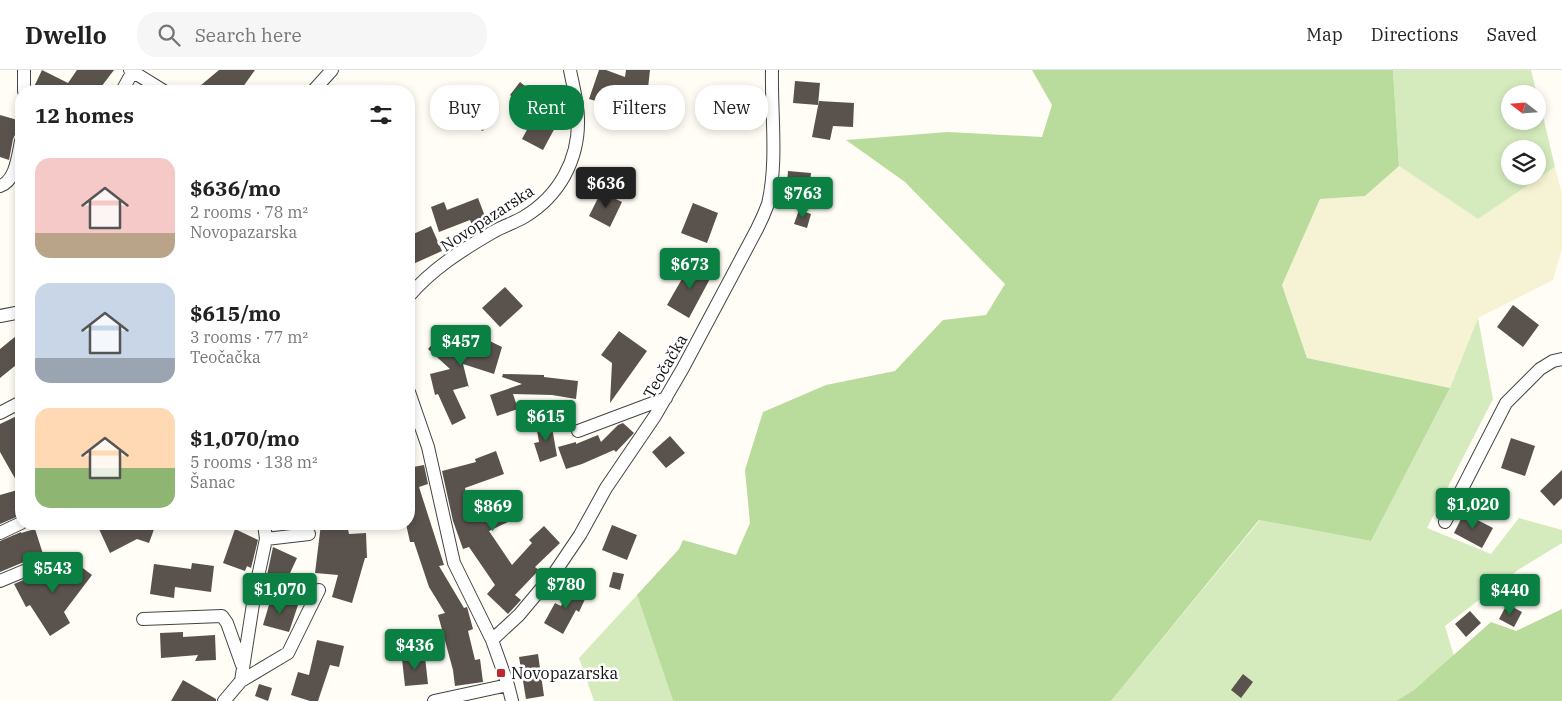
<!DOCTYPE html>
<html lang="en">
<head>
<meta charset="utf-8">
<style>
	body { margin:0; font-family:"IBM Plex Serif",serif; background:#f6f6f6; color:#222; height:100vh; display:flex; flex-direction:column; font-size:19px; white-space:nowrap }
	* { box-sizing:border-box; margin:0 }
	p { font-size:16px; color:#767676 }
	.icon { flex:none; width:28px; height:28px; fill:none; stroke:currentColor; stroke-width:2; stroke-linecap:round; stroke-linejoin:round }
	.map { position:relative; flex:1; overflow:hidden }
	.side { position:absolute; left:15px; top:15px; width:400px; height:445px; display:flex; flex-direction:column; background:#fff; border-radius:20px; box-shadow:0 2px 8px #0003 }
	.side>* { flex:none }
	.banner { position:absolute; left:430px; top:15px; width:475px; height:45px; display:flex; gap:10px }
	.needle { width:32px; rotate:287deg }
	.buttons { position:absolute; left:1501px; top:15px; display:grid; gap:10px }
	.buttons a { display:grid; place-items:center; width:45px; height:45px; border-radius:50%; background:#fff; box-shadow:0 2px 8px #0003; font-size:25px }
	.price { position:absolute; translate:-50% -42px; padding:0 11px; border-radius:5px; background:#0b8043; color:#fff; font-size:16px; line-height:32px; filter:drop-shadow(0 1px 2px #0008) }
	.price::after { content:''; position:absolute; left:50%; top:30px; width:15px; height:11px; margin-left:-8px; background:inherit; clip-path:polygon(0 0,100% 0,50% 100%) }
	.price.on { background:#222; color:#fff }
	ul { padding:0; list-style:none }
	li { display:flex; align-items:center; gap:15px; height:125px; padding:0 20px }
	li span { display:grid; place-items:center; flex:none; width:140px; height:100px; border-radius:15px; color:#555 }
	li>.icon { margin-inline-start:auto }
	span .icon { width:60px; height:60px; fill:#fffc; stroke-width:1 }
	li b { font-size:21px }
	h2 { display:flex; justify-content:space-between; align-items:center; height:60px; padding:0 20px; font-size:21px }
	.tag { padding:0 18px; border-radius:20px; background:#fff; box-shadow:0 2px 8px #0003; font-size:18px; line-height:45px }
	.tag.on { background:#0b8043; color:#fff }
	header { display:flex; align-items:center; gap:30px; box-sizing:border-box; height:70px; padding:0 25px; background:#fff; border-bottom:1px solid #e0e0e0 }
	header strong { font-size:24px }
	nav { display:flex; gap:28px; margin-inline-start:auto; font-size:18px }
	.search { width:350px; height:45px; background:#f6f6f6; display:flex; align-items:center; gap:12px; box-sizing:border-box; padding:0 18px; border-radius:20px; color:#767676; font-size:19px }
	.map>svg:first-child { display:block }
</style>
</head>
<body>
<header>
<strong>Dwello</strong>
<div class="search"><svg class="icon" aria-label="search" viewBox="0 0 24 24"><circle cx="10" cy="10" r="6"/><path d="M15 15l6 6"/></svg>Search here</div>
<nav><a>Map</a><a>Directions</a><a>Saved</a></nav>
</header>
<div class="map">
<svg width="1562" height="631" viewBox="0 0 1562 631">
	<rect width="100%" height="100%" fill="#fffdf5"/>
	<path fill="#f6f3d4" d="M1399,96L1478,149L1555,97L1562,124V179L1553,210L1478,248L1450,318L1307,288L1282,215L1320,129L1365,126Z"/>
	<path fill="#d5ebbd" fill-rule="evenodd" d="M1393,0H1531L1537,24H1510V51H1538V25L1555,97L1478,149L1399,96ZM1510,79H1538V106H1510Z
		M1478,248L1493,329L1427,458L1491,484L1519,448L1562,460V473L1518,500L1445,556L1454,586L1414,620L1396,631H1111L1260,450L1371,471L1450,318Z
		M637,525L673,631H594L579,588Z"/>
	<path fill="#b9dc9c" d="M1032,0H1393L1399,96L1365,126L1320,129L1282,215L1307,288L1450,318L1371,471L1259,450L1111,631H673L637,525L679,479L683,470L736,485L750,453L745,400L763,342L826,315L895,301L943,250L986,245L1005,214L905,112L846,70L948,62L1042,67L1052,35Z
		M1562,539V631H1396L1414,620L1491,552L1516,561Z"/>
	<path fill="#5a524d" d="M42,0L68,13L77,0H114L98,21H32Z
		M219,0H255L240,21H194Z
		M599,0H606L625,7L626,0H650L647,27L610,22L606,34L589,29Z
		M795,11L820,13L818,35L793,33Z
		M520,12L535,24L525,37L510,25Z
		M474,27L494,37L483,61L463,52Z
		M819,31L854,33L853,57L833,56L830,70L812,67Z
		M536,43L557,54L543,80L522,69Z
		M0,45L21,51V63L15,65L13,69L9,90L0,87Z
		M788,101L811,103L809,129L786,128Z
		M601,122L622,132L610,157L589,146Z
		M478,128L486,149L472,155L470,150L439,162L431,137L444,132L447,140Z
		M693,133L718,143L707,173L681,163Z
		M799,140L811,144L807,158L794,154Z
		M431,156L442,181L413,194L409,184V166Z
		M691,193L712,205L689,248L667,235Z
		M505,217L523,236L500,257L482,238Z
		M1513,235L1539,255L1523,277L1497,257Z
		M463,258L502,277L494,304L463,294L469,318L468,316L453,320L466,348L452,355L438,324L435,325L430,304L450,299L428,279L441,264L454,276Z
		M619,261L647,281L610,333L612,293L601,285Z
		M21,262V291L0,308V279Z
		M503,304L544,305V307L578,311L576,329L552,325L513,324L518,339L497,346L490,325L522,314L502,307Z
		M21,344V445L0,454V425L21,419L0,382V354Z
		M551,352L557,386L540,392L534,373L539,372L536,355Z
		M623,353L634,363L616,382L614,380L582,394L566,399L558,377L576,372V374L598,365L601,372L618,355Z
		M670,366L685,383L666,398L652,382Z
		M1511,368L1535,376L1525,406L1501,398Z
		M496,381L504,404L465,418L471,443L503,428L512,450L489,461L512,495L532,473L529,470L544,456L560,473L535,497L539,500L515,525L521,530L508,544L487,524L495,515L469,477L463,479L453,451L442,401L476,392L475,389Z
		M411,393L413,397L424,395L428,414L419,417L444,495L439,496L464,538L467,537L473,559L468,561L475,590L480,589L483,612L455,616L453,600L438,545L445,543L429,517L414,472H410L406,454H409V394Z
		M1562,400V428L1554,436L1540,421Z
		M1464,443L1493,458L1482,478L1454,463Z
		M110,454H156L149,473L137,469L110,483L99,459Z
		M321,454H347L349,464L366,463L367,488H365L352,533L332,527L338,505L315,503Z
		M612,455L637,465L627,490L602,480Z
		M35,459L43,484L0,502V471L21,462V463Z
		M235,459L258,470L251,498L247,496L245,501L223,493Z
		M273,477L297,488L285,514L267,505Z
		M68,487L92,505L64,542L70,553L50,566L30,535L26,537L14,514L47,500L50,511Z
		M192,493L214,496L211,522L175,517L174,528L150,524L154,494L191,499Z
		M613,502L624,504L620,520L609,517Z
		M569,517L587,525L579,542L576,540L563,564L544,553L555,533L561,536Z
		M271,528L298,535L289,562L263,555Z
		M1507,534L1522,542L1514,557L1499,549Z
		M1470,541L1481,553L1466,567L1455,554Z
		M183,562V567L215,565L216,590L195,591L198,585L161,588L160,563Z
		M317,570L344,576L339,597L330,595L318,631H310L291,625L298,602L309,605Z
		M538,584L544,626L526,629L519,587Z
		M425,587L428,614L405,616L402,589Z
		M1243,604L1253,612L1241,628L1231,620Z
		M183,610L216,629V631H171Z
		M259,614L272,618L268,631L255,626Z"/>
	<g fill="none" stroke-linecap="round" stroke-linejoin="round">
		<g stroke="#444" stroke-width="14">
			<path id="street" d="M24,0V21
				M130,0L164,21
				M122,21L133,1
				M313,21L332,0
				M0,116C16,111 18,85 21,71
				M409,226C432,199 462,180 493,162C503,156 514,153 524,147C559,126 579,90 578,49C578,33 573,16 570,0
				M0,246L21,242
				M409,322L428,377L454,493L492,570L508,615L512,631
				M0,343L21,332
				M578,361L666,328
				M1445,452L1506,333L1540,299L1553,291L1562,289
				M0,463L21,453
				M266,469L309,464
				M0,511L48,491
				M143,549L222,546L227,553L242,595
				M492,570L519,545L555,502L580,465L606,418L655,346L683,298L757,159C761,151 765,142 768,134C778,91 771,44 772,0
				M241,611L288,583L319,520
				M224,631L241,611L255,521L266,469L264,454
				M434,631L508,615"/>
		</g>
		<use href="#street" stroke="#fff" stroke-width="12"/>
	</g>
	<rect fill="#c4262e" stroke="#fff" stroke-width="2" x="496" y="598" width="10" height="10" rx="2.5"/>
	<g text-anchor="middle" stroke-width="5" stroke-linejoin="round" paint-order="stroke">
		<g font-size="16" fill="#111" stroke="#fff">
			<text transform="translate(487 148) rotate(-33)" y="6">Novopazarska</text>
			<text transform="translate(665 296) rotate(-60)" y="6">Teočačka</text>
		</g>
		<g font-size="16" fill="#111" stroke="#fff" text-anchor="start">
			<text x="511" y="609">Novopazarska</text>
		</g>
	</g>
</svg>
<div class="buttons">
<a><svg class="needle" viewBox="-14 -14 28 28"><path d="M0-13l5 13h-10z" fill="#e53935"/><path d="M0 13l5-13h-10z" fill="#767676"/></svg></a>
<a><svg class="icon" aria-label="layers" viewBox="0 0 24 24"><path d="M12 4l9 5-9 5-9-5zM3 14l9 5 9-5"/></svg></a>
</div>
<b class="price on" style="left:606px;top:139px">$636</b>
<b class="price" style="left:803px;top:149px">$763</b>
<b class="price" style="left:690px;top:220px">$673</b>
<b class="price" style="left:461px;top:297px">$457</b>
<b class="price" style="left:546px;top:372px">$615</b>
<b class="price" style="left:1473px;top:460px">$1,020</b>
<b class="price" style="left:493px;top:462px">$869</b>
<b class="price" style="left:53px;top:524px">$543</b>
<b class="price" style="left:566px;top:540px">$780</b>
<b class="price" style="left:280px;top:545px">$1,070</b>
<b class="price" style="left:1510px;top:546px">$440</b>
<b class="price" style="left:415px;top:601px">$436</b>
<div class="banner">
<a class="tag">Buy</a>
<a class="tag on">Rent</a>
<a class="tag">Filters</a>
<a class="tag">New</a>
</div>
<section class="side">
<h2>12 homes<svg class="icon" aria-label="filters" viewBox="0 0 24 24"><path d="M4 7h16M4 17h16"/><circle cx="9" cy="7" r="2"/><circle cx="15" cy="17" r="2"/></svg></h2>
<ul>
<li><span style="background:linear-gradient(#f6c9c9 75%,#b9a48a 0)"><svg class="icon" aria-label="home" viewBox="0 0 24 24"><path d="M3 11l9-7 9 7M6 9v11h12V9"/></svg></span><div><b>$636/mo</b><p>2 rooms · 78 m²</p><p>Novopazarska</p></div></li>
<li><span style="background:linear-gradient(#c9d6e8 75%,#9aa5b1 0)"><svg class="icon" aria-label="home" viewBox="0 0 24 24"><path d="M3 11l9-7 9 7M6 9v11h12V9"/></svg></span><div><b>$615/mo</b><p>3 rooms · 77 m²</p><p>Teočačka</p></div></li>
<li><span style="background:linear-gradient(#ffd9b3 60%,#8fb573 0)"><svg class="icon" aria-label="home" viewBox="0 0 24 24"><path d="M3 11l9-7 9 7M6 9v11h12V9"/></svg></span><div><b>$1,070/mo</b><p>5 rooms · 138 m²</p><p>Šanac</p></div></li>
</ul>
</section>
</div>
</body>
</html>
